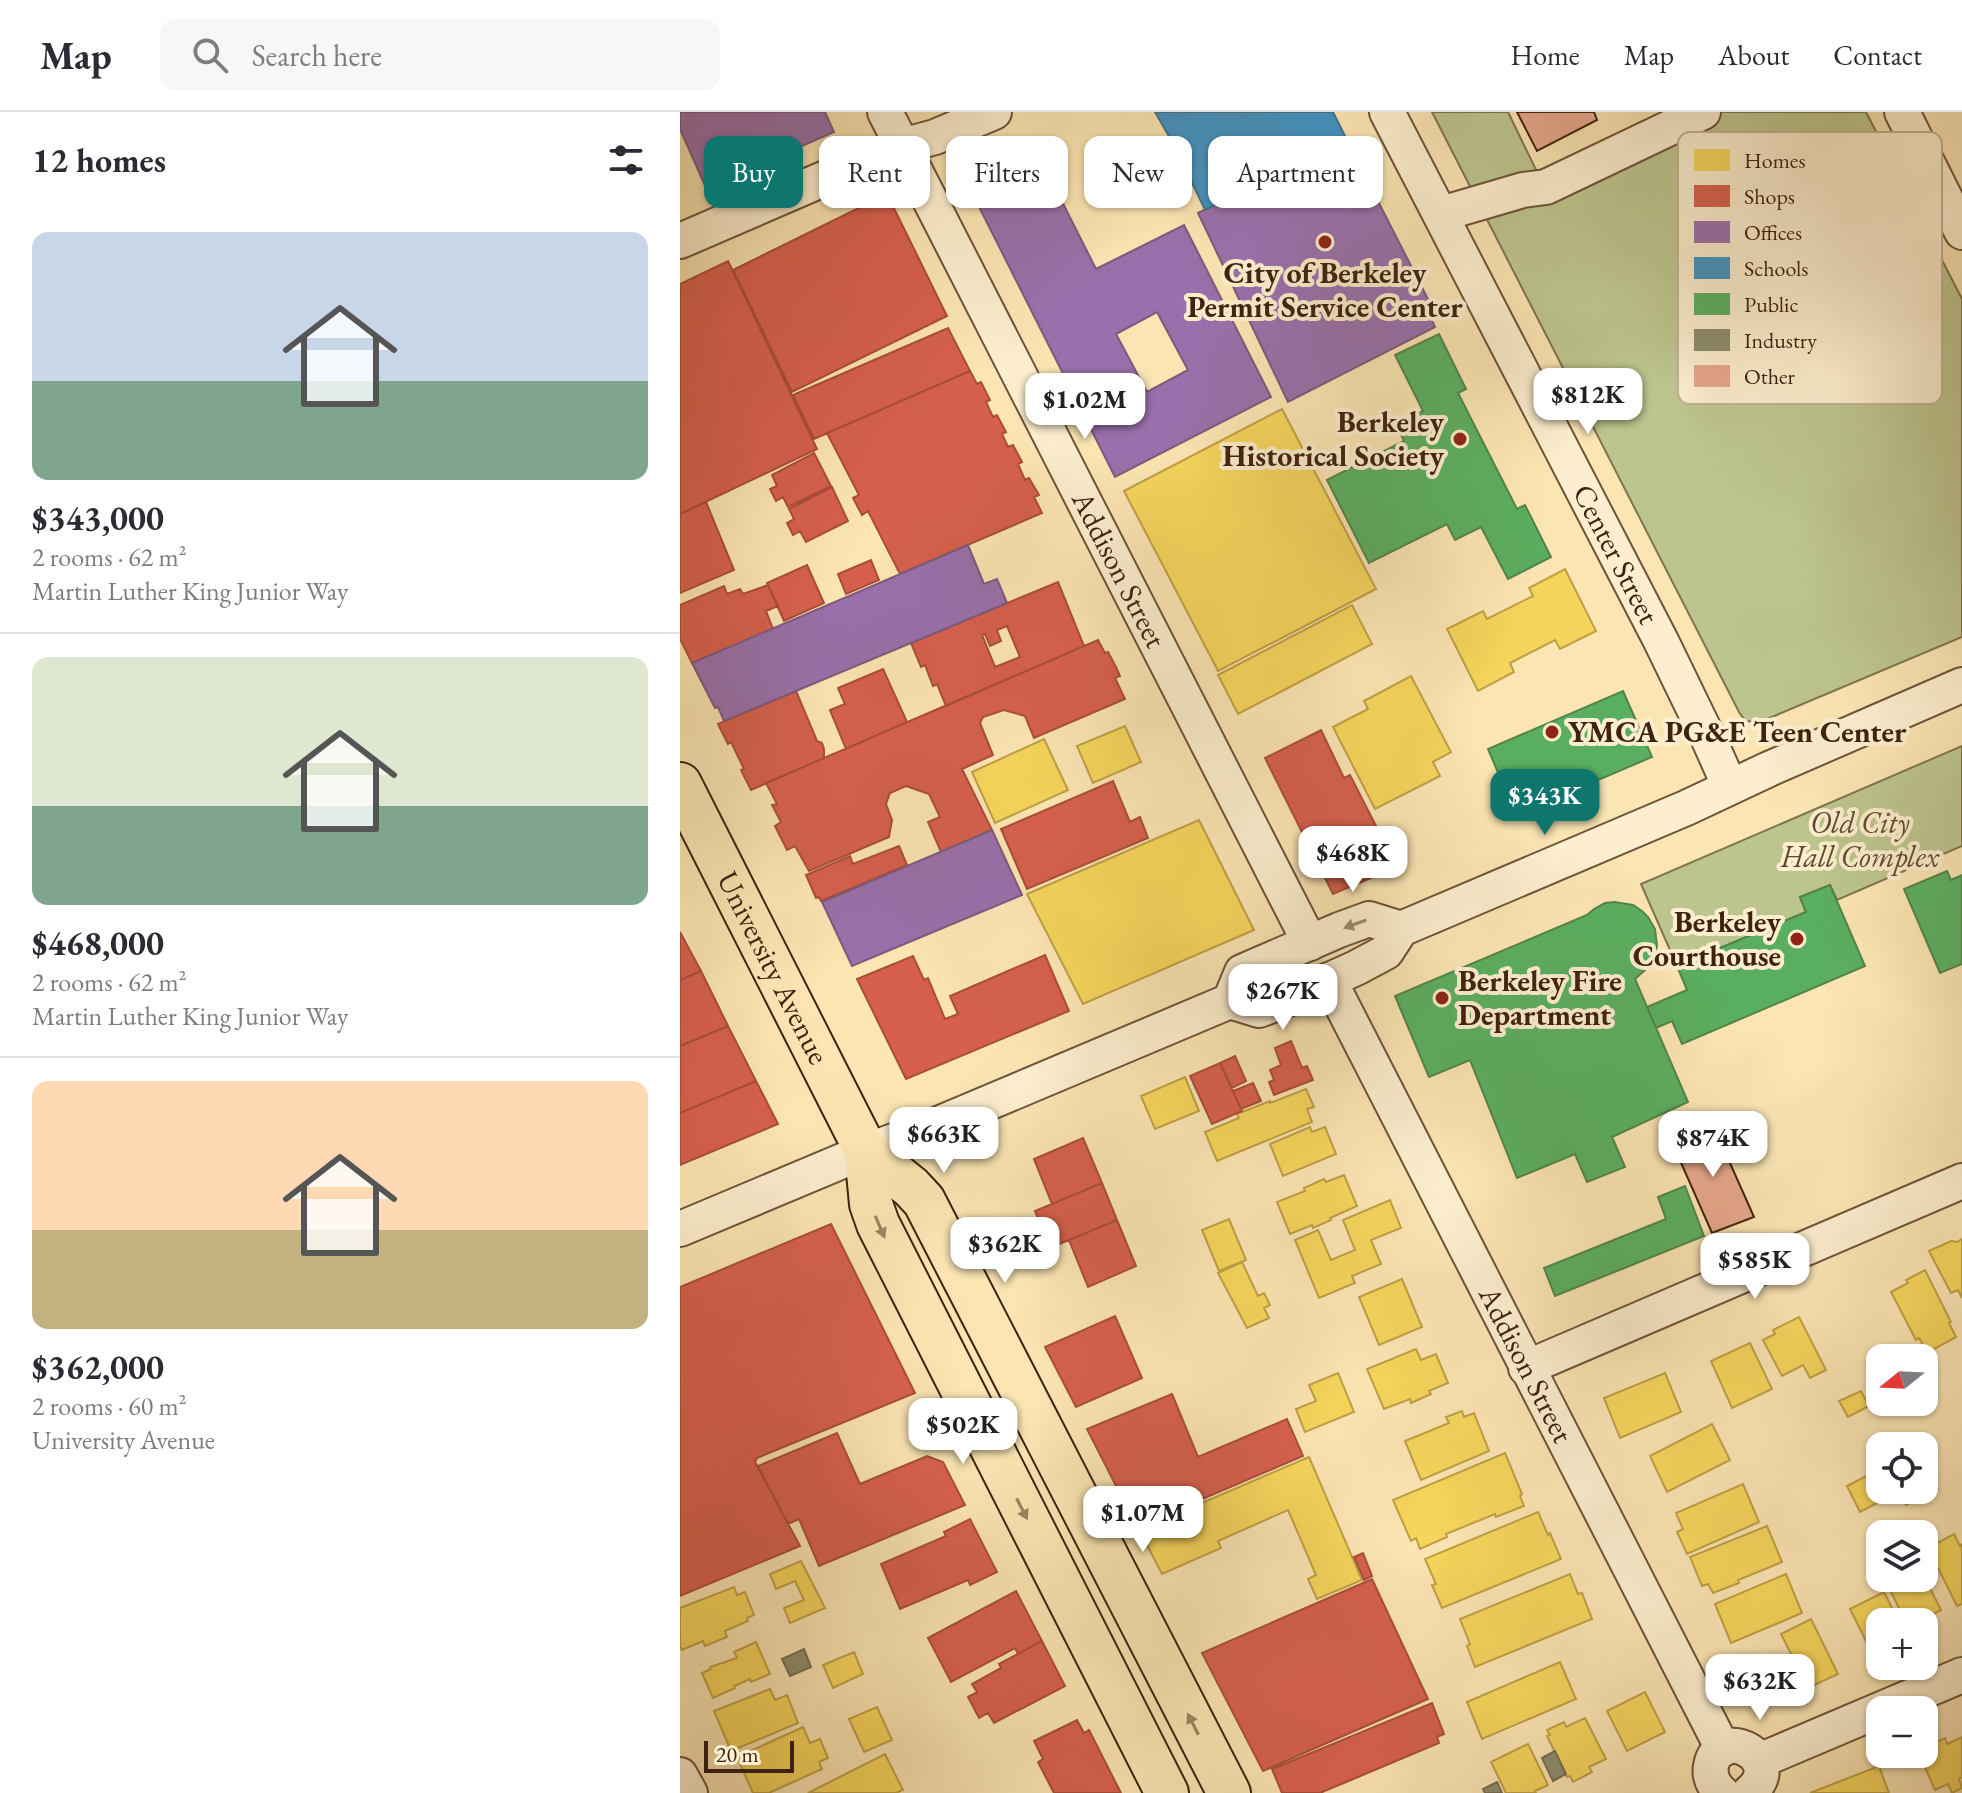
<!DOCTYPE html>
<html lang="en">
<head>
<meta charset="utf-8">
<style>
	body { margin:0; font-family:"EB Garamond",serif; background:#f7f7f7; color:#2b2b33; height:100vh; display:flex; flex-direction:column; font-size:30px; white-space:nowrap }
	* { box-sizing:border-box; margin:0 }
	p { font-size:26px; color:#7c7c81 }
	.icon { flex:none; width:44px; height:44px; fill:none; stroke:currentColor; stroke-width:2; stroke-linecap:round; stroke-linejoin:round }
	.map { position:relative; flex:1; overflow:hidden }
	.drawer { display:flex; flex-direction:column; background:#fff; width:680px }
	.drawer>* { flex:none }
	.guide { position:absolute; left:24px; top:24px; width:760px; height:72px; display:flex; gap:16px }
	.needle { width:52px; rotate:252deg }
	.buttons { position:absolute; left:1186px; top:1232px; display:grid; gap:16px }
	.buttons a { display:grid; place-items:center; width:72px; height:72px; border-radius:16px; background:#fff; box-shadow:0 2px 6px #0004; font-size:40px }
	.scale { position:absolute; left:24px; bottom:20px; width:90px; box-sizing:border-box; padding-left:8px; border:4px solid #3f220f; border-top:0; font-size:22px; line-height:28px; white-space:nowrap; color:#3f220f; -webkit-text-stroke:6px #fceece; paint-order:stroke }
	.price { position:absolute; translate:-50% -68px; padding:0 18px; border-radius:16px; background:#fff; color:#222; font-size:26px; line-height:52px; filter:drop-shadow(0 2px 4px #0008) }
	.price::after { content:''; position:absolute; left:50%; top:48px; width:24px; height:18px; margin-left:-12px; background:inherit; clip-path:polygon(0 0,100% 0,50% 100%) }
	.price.selected { background:#0f766e; color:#fff }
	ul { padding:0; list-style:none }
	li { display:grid; align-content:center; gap:16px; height:424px; padding:0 32px }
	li+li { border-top:2px solid #e1e1e2 }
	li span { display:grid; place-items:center; height:248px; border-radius:16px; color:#555 }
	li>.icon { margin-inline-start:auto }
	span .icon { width:144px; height:144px; fill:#fffc; stroke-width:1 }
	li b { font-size:34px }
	h2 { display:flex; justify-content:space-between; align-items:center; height:96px; padding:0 32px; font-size:34px }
	.tag { padding:0 28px; border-radius:16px; background:#fff; box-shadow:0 2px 6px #0004; font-size:28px; line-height:72px }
	.tag.selected { background:#0f766e; color:#fff }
	header { display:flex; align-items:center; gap:48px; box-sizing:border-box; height:112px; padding:0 40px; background:#fff; border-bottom:2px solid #e1e1e2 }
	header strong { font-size:38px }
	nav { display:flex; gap:44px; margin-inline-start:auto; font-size:28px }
	.search { width:560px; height:72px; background:#f7f7f7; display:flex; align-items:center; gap:20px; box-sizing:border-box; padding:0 28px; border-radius:16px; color:#7c7c81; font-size:30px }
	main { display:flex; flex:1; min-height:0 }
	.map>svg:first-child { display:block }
</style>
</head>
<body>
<header>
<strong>Map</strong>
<div class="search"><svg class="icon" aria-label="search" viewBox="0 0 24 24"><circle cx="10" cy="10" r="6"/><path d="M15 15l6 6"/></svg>Search here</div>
<nav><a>Home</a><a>Map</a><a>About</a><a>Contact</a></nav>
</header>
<main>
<section class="drawer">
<h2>12 homes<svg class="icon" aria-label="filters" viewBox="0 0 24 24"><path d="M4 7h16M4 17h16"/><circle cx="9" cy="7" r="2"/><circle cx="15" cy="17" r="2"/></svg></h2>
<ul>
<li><span style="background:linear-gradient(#c9d6e8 60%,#7fa58c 0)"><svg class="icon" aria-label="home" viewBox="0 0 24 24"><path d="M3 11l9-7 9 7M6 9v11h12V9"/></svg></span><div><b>$343,000</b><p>2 rooms · 62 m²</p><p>Martin Luther King Junior Way</p></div></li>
<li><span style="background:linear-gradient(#dfe7d0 60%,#7fa58c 0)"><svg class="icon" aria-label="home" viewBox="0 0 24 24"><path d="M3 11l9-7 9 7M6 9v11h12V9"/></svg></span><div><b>$468,000</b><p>2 rooms · 62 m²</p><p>Martin Luther King Junior Way</p></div></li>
<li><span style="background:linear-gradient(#ffd9b3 60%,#c2b280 0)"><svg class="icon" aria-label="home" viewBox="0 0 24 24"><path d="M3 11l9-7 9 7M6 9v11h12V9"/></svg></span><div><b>$362,000</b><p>2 rooms · 60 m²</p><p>University Avenue</p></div></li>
</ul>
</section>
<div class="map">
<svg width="1282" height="1681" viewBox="0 0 1282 1681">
	<rect width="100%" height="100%" fill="#fbe5b3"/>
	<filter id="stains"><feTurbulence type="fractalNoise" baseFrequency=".0025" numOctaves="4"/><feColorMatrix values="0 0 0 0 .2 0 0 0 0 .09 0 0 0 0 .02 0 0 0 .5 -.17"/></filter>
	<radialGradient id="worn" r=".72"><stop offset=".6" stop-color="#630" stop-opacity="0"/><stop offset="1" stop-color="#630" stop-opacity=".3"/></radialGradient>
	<path fill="#bdc58e" stroke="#7e744e" stroke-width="2" d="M752,0H828L858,62L983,0H1186L1282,187V525L1080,610L1066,609L1060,602Z
		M1282,634V734L1157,788L1150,773L1120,785L1126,800L997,854L961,772Z"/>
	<path fill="#f6d55c" stroke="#bf9f45" stroke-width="2" d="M602,297L696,477L538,559L444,379Z
		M885,457L916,519L880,537L875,528L830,551L834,560L798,579L767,517L803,499L807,507L853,484L849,476Z
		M672,493L692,532L558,602L538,563Z
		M731,564L771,640L753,650L760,664L695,697L653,615L688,597L684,589Z
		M445,614L461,650L413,671L397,634Z
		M364,627L388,678L315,711L292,660Z
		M519,708L574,818L403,892L347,782Z
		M505,965L519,999L475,1017L461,984Z
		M626,977L634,995L627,997L632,1010L537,1049L525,1020L559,1006L557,1002L590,989V991Z
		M630,1015L632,1020L645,1015L656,1042L603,1064L590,1032Z
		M664,1063L677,1094L650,1106L651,1108L633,1116L632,1113L610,1122L597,1090L625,1079L624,1076L644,1067L646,1070Z
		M710,1088L721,1116L691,1128L701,1152L672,1164L675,1171L639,1186L615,1128L638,1118L651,1148L675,1138L663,1108Z
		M549,1107L566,1148L539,1159L522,1118Z
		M1282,1127V1186L1278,1178L1271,1181L1249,1139L1271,1129L1277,1130Z
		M562,1150L578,1184L584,1181L590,1193L584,1196L589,1206L567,1216L538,1161Z
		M1245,1158L1271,1210L1269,1211L1276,1225L1247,1241L1239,1226L1236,1228L1211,1180L1228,1171L1226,1168Z
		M722,1167L742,1215L699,1233L679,1185Z
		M1119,1205L1146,1258L1130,1266L1123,1253L1102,1264L1083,1228L1095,1222L1093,1218Z
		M1070,1231L1092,1277L1052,1296L1031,1249Z
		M736,1237L741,1248L756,1242L768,1271L749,1279L751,1282L731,1291L730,1287L704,1297L687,1257Z
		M658,1261L674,1300L625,1320L616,1297L636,1289L629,1273Z
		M985,1261L1001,1300L940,1326L924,1286Z
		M1181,1279L1189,1294L1168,1305L1159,1289Z
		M782,1299L784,1305L794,1301L809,1339L741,1368L725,1329L769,1311L766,1305Z
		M1032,1312L1050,1348L987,1380L970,1344Z
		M825,1341L842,1382L840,1384L844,1394L816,1405L815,1402L766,1422L767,1425L740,1437L736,1426L731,1429L713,1388Z
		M629,1345L682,1468L637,1487L628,1467L636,1463L608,1398L538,1429L541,1436L482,1462L459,1418Z
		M1244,1349L1258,1377L1226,1393L1219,1378H1244Z
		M1200,1357V1378H1213L1215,1382L1180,1400L1167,1374Z
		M1063,1372L1079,1410L1007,1442L997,1420L1003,1417L996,1401Z
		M858,1400L868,1423L870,1421L881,1447L762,1496L752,1473L756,1472L745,1447Z
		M1087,1414L1102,1450L1058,1468L1059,1471L1033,1481L1028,1472L1022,1474L1010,1445Z
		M1274,1422L1280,1434L1282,1432V1492L1277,1494L1248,1436Z
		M121,1449L145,1496L110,1511L104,1496L124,1488L115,1469L96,1477L90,1462Z
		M890,1462L898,1482L902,1481L912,1507L795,1555L787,1534L790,1532L780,1507Z
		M1106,1462L1122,1501L1051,1531L1035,1492Z
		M1244,1464L1261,1498L1238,1510H1226L1204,1466H1244Z
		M54,1475L57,1483L65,1480L74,1503L67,1506L68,1509L45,1519L47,1525L25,1534L23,1529L2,1538L0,1534V1496Z
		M1204,1480L1219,1510H1200V1538L1196,1541L1192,1532L1188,1533L1170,1497Z
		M1131,1507L1158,1562L1128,1576L1101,1522Z
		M76,1530L90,1562L71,1570L70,1567L54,1574L55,1576L33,1586L22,1561L31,1557L30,1555L57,1546L54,1540Z
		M174,1540L183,1562L153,1576L143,1553Z
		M880,1550L896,1587L802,1627L787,1590Z
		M90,1577L95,1588L107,1583L118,1611L51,1639L34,1599Z
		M965,1580L985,1620L947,1639L927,1599Z
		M197,1595L212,1628L184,1640L169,1607Z
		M905,1606L926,1647L909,1655L912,1660L893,1670L890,1664L887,1665L867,1624L870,1623L867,1618L884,1610L886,1615Z
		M123,1615L130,1631L140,1627L148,1646L139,1650L142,1657L89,1681H73L57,1645Z
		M1282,1625V1665L1279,1667L1282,1676L1272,1681L1268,1672L1255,1678L1240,1644L1257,1636L1254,1631L1265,1626L1267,1632Z
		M848,1632L868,1673L855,1679L856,1681H826L811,1650Z
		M205,1642L223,1678L216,1681H128Z
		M1199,1654L1209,1681H1130Z"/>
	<path fill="#d6604d" stroke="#a94d3a" stroke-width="2" fill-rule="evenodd" d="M207,82L267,204L112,280L53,158Z
		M48,149L137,337L0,402V172Z
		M268,216L290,259L134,327L113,283Z
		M290,259L297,272L301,270L310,288L306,290L313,305L317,303L326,320L322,322L328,335L333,333L342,350L338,352L345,368L349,366L359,383L354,385L362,401L220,462L188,399L182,403L173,386L179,383L147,321Z
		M134,341L151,374L108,395L103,385L96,389L90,377L97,374L92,363Z
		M152,375L168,409L126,430L120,419L113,423L107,411L114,407L109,397Z
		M26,390L54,458L0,481V402Z
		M191,448L199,468L166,482L158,462Z
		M127,453L144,491L104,509L87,471Z
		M378,470L404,534L266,594L257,572L253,574L245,553L241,555L231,531ZM327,514L340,545L315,555L302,523L305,522L310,534L321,529L317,518Z
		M88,473L98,494L86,499L93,517L12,551L0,527V493L44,474L47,482L60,477L63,482Z
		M418,528L425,541L428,540L436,555L440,564L435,566L445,587L354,626L345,604L324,598L303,605L300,611L313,643L282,657L312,718L261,740L248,710L260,705L249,682L226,674L210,681L206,692L212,708L209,725L129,759L115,734L107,738L95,714L101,710L92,693L97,692L86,671Z
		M203,557L227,610L166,637L150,598L165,592L158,576Z
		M116,579L137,629L142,631L144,637V646L71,678L61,658L64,657L51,630L48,632L38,612Z
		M641,618L664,666L670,663L717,755L653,782L585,646Z
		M433,669L450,710L460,705L468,726L347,777L321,717Z
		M219,734L227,753L141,789L139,785L136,786L126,763L170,744L173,752Z
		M0,820L21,859L0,868Z
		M365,843L389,899L226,967L177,867L233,844L244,868L248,866L265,907L278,902L270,884Z
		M21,859L48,914L0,934V868Z
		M48,914L76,969L0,1001V934Z
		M611,929L622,956L627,954L633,968L594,983L589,970L594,968L590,958L601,953L595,936Z
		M555,944L566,969L552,976L540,951Z
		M540,951L562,999L532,1012L510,964Z
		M76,969L98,1012L0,1053V1001Z
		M573,971L581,989L561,997L553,979Z
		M403,1026L422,1071L372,1092L354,1047Z
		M422,1071L437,1108L370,1136L355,1099Z
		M437,1108L456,1154L408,1175L389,1128Z
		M151,1112L235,1281L77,1346L75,1350L120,1434L0,1484V1175Z
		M435,1204L462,1266L396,1295L365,1235Z
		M492,1282L518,1345L607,1307L623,1344L457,1415L407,1317Z
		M157,1321L180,1372L247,1344L263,1350L285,1393L139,1454L119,1407L108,1412L78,1354Z
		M290,1407L317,1460L290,1473L288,1468L220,1497L201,1452L266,1424L264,1420Z
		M683,1441L692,1464L684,1468L674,1445Z
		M692,1467L748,1587L583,1659L522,1541Z
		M336,1479L362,1529L338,1542L335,1536L271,1570L248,1526Z
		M362,1529L385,1574L314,1611L308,1601L299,1606L288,1585L297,1580L292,1572L321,1556L319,1552Z
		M752,1591L764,1622L757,1625L759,1631L640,1681H602L592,1657Z
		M397,1608L404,1621L409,1618L441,1681H374L358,1650L363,1647L354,1629Z"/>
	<path fill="#9970ab" stroke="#7e597c" stroke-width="2" fill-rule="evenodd" d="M0,0H145L154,20L26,76L0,17Z
		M661,32L670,49L676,46L751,193L746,195L755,215L608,290L518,101Z
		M354,34L416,157L504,113L591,285L435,365L284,65L283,59ZM477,200L508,258L467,280L436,222Z
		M288,433L304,472L317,467L327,491L44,609L38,595L35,596L12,551Z
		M312,718L342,783L172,854L142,790Z"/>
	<path fill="#4393c3" stroke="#42718d" stroke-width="2" d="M475,0H653L667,28L525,98L494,33Z"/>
	<path fill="#5aae61" stroke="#528448" stroke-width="2" d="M759,222L786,277L778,281L837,397L845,393L871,445L828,467L801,415L775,428L767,412L689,451L647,368L724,329L716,312L743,299L715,243Z
		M943,579L972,645L836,703L808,637Z
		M1267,759L1271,768L1282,763V852L1260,861L1224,777Z
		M1150,773L1185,854L1002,932L992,909L976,916L967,895L1007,878L997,854L1126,800L1120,785Z
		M934,790L953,793L962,799L968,805L975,817L977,834L973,848L966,857L955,867L1008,990L932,1025L945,1055L907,1070L895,1042L837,1066L790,948L749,965L715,884L907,803L914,797L925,791Z
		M1005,1074L1024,1124L875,1184L864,1156L986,1107L978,1085Z"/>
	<path fill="#8c8c6e" stroke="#756c52" stroke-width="2" d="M124,1537L131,1555L110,1564L102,1547Z
		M875,1639L886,1662L873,1669L862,1646Z
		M817,1670L822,1681H805L803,1677Z"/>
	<path fill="#e7a78d" stroke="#3f220f" stroke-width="2" d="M837,0H914L917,8L857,39Z
		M1025,1011L1032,1027L1038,1024L1074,1105L1032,1121L998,1044L1003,1041L996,1025Z"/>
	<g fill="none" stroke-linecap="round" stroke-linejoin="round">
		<g stroke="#6e5338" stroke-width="38">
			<g id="minor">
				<path id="s1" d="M205,0L630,831"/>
				<path id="s2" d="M707,0L981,529L1030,630L1050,675"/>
				<path d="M1222,0L1282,120"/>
				<path d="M761,102L843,78L866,75L1023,0"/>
				<path d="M0,129L192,46L222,34L255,25L314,0"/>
				<path id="s3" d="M649,868L1043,1637"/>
				<path d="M550,889L562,860L659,818L689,807L721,817"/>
				<path d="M0,1117L186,1039L244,1018L550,889L579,898L603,889L676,856L706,840L721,817L1006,696L1089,657L1282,573"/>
				<path d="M846,1256L1282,1069"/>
				<path d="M1079,1649L1282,1563"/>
				<path d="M0,1663L10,1681"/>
				<path d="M1042,1681C1034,1674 1029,1665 1031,1654C1039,1610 1110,1647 1069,1681"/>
			</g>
		</g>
		<g stroke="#3f220f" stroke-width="46">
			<g id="major">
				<path id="s4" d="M0,672L186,1039L191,1092L198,1112L487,1681"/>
				<path d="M186,1039L231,1075L244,1089L549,1681"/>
			</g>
		</g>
		<use href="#minor" stroke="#fceece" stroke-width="34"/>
		<use href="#major" stroke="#fbe5b3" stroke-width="42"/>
	</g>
	<defs><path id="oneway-solid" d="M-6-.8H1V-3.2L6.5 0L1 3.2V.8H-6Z" transform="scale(2)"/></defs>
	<use fill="#9e886e" href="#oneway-solid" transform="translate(675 812) rotate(160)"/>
	<g fill="#9d8461">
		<use href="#oneway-solid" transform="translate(200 1115) rotate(67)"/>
		<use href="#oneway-solid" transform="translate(342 1397) rotate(63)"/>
		<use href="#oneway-solid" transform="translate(513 1612) rotate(-117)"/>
	</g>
	<g fill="#8f2418" stroke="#fceece" stroke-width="3">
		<circle cx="645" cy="130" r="8"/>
		<circle cx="780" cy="327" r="8"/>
		<circle cx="872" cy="620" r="8"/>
		<circle cx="1117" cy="827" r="8"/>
		<circle cx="762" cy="886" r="8"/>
	</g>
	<g text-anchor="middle" stroke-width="8" stroke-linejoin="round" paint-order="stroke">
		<g font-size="30" font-weight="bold" fill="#3f220f" stroke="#fceece" text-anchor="end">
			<text x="645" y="171" text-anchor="middle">City of Berkeley<tspan x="645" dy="34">Permit Service Center</tspan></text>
			<text x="764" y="320">Berkeley<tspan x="764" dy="34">Historical Society</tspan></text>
			<text x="888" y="630" text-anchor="start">YMCA PG&amp;E Teen Center</text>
			<text x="1101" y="820">Berkeley<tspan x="1101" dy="34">Courthouse</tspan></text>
			<text x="778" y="879" text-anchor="start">Berkeley Fire<tspan x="778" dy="34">Department</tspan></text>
		</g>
		<g font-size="30" fill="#3f220f" stroke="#fceece">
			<text dy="10" stroke="none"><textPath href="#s2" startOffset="498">Center Street</textPath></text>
			<text dy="10" stroke="none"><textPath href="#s1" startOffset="514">Addison Street</textPath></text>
			<text dy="10" stroke="none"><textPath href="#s4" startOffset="206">University Avenue</textPath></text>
			<text dy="10" stroke="none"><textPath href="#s3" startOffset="432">Addison Street</textPath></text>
		</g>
		<g font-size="30" font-style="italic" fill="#5e4b2f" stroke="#fceece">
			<text x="1180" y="721">Old City<tspan x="1180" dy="34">Hall Complex</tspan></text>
		</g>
	</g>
	<rect x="998" y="20" width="264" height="272" rx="12" fill="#fceece" stroke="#c3b195" stroke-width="2"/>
	<rect x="1014" y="37" width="36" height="22" fill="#f6d55c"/>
	<rect x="1014" y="73" width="36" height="22" fill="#d6604d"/>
	<rect x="1014" y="109" width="36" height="22" fill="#9970ab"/>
	<rect x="1014" y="145" width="36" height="22" fill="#4393c3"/>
	<rect x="1014" y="181" width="36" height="22" fill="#5aae61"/>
	<rect x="1014" y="217" width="36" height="22" fill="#8c8c6e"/>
	<rect x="1014" y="253" width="36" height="22" fill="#e7a78d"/>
	<g font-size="22" fill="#3f220f">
		<text x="1064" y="56">Homes</text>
		<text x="1064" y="92">Shops</text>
		<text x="1064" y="128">Offices</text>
		<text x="1064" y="164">Schools</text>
		<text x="1064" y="200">Public</text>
		<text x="1064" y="236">Industry</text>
		<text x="1064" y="272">Other</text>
	</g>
	<rect width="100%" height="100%" filter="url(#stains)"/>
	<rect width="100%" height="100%" fill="url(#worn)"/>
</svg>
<div class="buttons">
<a><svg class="needle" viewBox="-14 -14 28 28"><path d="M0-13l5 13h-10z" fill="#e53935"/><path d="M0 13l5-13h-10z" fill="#7c7c81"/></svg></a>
<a><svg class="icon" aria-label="locate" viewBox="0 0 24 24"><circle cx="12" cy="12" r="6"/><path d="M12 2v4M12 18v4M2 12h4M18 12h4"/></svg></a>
<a><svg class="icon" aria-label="layers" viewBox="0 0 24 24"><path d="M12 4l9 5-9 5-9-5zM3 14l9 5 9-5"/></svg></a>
<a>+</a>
<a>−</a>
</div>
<div class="scale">20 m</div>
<b class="price" style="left:908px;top:324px">$812K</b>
<b class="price" style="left:405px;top:329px">$1.02M</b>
<b class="price selected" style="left:865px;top:725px">$343K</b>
<b class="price" style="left:673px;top:782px">$468K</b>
<b class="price" style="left:603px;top:920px">$267K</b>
<b class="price" style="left:264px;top:1063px">$663K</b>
<b class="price" style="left:1033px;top:1067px">$874K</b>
<b class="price" style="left:325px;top:1173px">$362K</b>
<b class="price" style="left:1075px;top:1189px">$585K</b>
<b class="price" style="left:283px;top:1354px">$502K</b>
<b class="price" style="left:463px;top:1442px">$1.07M</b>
<b class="price" style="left:1080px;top:1610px">$632K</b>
<div class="guide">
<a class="tag selected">Buy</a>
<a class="tag">Rent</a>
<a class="tag">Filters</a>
<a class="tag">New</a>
<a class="tag">Apartment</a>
</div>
</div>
</main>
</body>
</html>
